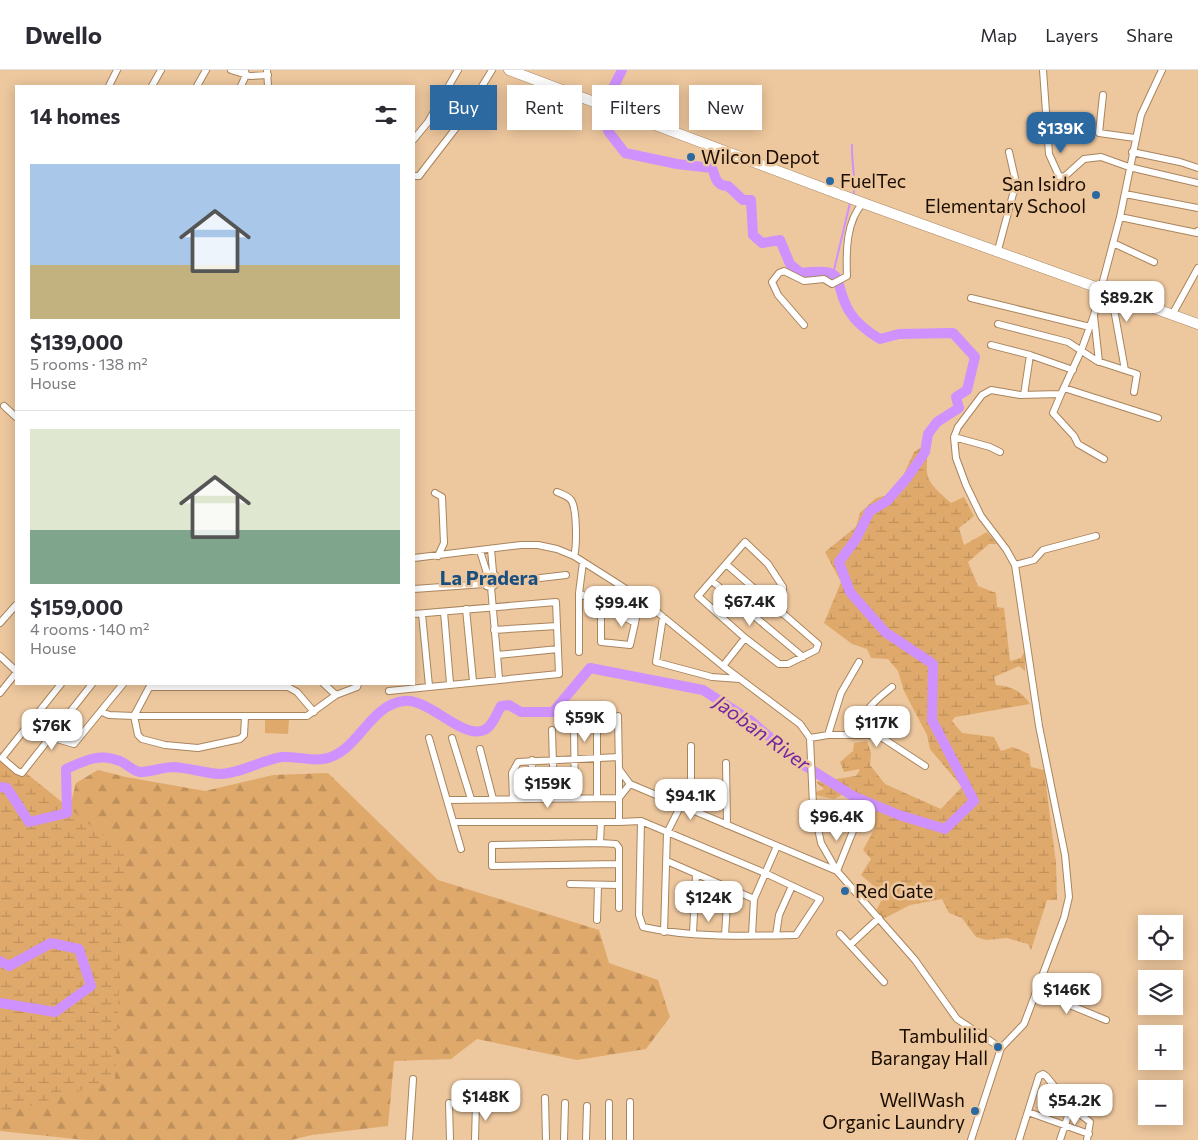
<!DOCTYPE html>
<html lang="en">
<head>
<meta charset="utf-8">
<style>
	body { margin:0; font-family:Commissioner,sans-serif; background:#f7f7f7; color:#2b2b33; height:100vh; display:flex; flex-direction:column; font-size:19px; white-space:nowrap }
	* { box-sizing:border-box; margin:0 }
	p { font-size:16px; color:#7c7c81 }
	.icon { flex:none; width:28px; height:28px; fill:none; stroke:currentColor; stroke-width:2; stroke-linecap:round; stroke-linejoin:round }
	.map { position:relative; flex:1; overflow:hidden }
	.drawer { position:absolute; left:15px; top:15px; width:400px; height:600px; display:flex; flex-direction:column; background:#fff; border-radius:0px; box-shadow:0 2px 12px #0003 }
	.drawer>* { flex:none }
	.top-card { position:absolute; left:430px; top:15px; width:475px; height:45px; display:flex; gap:10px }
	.buttons { position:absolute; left:1138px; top:845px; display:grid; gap:10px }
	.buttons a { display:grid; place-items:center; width:45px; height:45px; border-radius:0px; background:#fff; box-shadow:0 2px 12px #0003; font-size:25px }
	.price { position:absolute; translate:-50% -42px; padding:0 11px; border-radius:10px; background:#fff; color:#222; font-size:16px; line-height:32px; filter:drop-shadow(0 1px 2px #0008) }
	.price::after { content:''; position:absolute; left:50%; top:30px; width:15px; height:11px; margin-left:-8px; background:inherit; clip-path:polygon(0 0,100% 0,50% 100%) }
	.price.selected { background:#2c69a0; color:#fff }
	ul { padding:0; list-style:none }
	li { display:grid; align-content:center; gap:10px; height:265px; padding:0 15px }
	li+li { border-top:1px solid #e1e1e2 }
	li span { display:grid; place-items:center; height:155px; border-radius:0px; color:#555 }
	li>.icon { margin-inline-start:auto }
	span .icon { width:90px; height:90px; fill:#fffc; stroke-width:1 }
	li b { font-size:21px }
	h2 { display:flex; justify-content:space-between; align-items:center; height:60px; padding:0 15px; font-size:21px }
	.tag { padding:0 18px; border-radius:0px; background:#fff; box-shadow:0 2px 12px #0003; font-size:18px; line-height:45px }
	.tag.selected { background:#2c69a0; color:#fff }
	header { display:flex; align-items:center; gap:30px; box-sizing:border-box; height:70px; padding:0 25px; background:#fff; border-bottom:1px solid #e1e1e2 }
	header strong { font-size:24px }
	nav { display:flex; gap:28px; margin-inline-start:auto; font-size:18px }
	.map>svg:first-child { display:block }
</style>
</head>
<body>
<header>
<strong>Dwello</strong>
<nav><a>Map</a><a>Layers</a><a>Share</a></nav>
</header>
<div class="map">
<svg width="1198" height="1070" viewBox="0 0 1198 1070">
	<defs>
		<pattern id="forest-firs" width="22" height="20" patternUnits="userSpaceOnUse" patternTransform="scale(1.25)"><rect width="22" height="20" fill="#dfa96b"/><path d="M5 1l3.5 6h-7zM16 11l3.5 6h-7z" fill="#bf905b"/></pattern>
		<pattern id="wetland-marsh" width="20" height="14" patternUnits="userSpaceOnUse" patternTransform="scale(1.25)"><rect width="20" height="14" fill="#dfa96b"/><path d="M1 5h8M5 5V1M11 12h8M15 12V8" fill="none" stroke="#bf905b"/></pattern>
	</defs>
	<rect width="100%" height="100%" fill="#edc79e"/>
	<path fill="#dfa96b" d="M265,649H289L288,664L265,663Z"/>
	<path fill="url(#forest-firs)" d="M98,700L126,707L205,721L273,705L328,703L438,810L599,860L609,893L658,910L670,947L646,979L577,990L477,969L451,989L394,991L388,1056L312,1065L291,1070H85L0,1061V806L66,752L76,713Z"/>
	<path fill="url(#wetland-marsh)" d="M928,373C926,410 923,408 951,433L964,427L974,446L959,458L964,475L987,462L997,474H989L968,492L978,516L996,523L997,537L1004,538L1010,591L1021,588L1025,581V601L1019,596L994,607L996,615C1011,616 1022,621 1030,634L955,647L952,651L962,663L994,667L1001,681L1013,677L1029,684L1031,697L1044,700L1056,793L1057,830H1047L1031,880L1028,874L1007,868L986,870L976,867L962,848L949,843L942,829L910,835L883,849L876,841L884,825L861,805L871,789L863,780L875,758L856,743L848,728L842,725L834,729L810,724L824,719L816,712L856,706L860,699L844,702L840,692L853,681L854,673L867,671L871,683L870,695L885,714L941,739L962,717L930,679L927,665L904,621L898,601L888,589L871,588L867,579L852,574L824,553L841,512L825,482L856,457L860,443L876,428L885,426L899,415L914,382Z
		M0,682L125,783L115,1010L0,1045Z"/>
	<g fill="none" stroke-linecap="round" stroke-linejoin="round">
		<path stroke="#cf91fe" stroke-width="2" d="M852,75C851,89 857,117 853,127
			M833,204L850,133"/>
		<path stroke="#cf91fe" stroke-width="10" d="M0,717L7,718L29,752L67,743L66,699C86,690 99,683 120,691C127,694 133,701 140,702C151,702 163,697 174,697C189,698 204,703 219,704C240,704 261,690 282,687C295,686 310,691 323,689C358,684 368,635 404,631C429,628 463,670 484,660C492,657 497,643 501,636L509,635L521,642H553L590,598L703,620L751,651L796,690L853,726L899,745L945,759L974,731L932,650L933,594L885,562L850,522L839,492L856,469L870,441L887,431L907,408L925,382L928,364L937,352L959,338L956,327L967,320L975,287L953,263L899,264L880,269C868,262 857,254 849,241C831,210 850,197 801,203L790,194L780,170L762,173L753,165L751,130H743L728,116C716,116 716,108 712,98L677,94L625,83L608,61L613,18L622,0
			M0,891L9,896L51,873L79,879L91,916L55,942L0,933"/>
		<g stroke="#a9855e" stroke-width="8">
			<path id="minor" d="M231,0L250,6L268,5
				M267,0L268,16
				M1043,0L1049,84L1059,106L1064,107L1084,89L1101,87L1129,97L1198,113
				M109,16L117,0
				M152,16L161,0
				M197,16L206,0
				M241,16L246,5L245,1
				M1103,25L1099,63L1135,68
				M414,69L428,52L458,0
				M1132,82L1180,92L1198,98
				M414,106H419L422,102L459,54L492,0
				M1125,124L1198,138
				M1120,147L1197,163L1198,161
				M1113,173L1154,192
				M998,180L1013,124L1017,117L1009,82
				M971,228L1090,257
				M1096,237L1114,239L1125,300
				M1172,245L1198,198
				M1094,246L1099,292
				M998,254L1068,272L1097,291L1137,304L1134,322
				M804,255L778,225L772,212L779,203L784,201L804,211L824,209L832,214L847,206C846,182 846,151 863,133
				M991,275L1030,285L1024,325
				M1030,285L1073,300
				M1064,318L1158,348
				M1061,324L1053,343L1074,366L1078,374L1104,389
				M4,336L16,347
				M954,367L990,377L1000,382
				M557,422C562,424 568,426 571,430C577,438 577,476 574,486
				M435,423L442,427L444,473L438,486
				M491,479L493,502
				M480,481L487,503
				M414,488L521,475H538L557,479L574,486L615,512L640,528L723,596L800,654L810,668L813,735L821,773L837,801L915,890L957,949L1001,978L971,1070
				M726,494L818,574L816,580L788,594H779L745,568L698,526L745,472L768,494L783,517V544
				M1015,495L1034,490L1043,480L1096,466
				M483 510a7 7 0 1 1 14 0a7 7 0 1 1-14 0Z
				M712,511L803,587
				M497,513L566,505
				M491,517L499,608
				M414,519L484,514
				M579,523L635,553L640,528
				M601,535V572L630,575L635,553
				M466,539L473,611
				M444,542L450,613
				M422,544L429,616
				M663,547L656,592L712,607L740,609
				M0,553L16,535
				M494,560L557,556
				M579,582V523L583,492
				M497,585L558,579
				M0,586L16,601
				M723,596L745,568
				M61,614L2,688L17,701L22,703L92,614
				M151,614L134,646L138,665L142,669L165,675L198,678L240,669L244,665L245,647
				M324,614L336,625
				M150,617H288L297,622L314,642
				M389,621L559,604L556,532L414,544
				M0,623L16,603
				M102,642L109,645L134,646H307L336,625L357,617L358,614
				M618,646L619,699L630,714L837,801L857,751
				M574,659L575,728
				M552,660L554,728
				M828,665H878L925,696
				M861,665C864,638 871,634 892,617
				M50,667L74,674L123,614
				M429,668L461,779
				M452,668L471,729
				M810,668L828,665L841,623L859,592
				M480,679L493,729
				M726,693L727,755
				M597,728V640
				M513,729L512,703L518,692L619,687
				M531,729L532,690
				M448,730L619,728L630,714
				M691,739V676
				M454,752H619V700
				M601,752L600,773L616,774L619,778V838
				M619,752L641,751L765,803L820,829L796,865C746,866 692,868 643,857L639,845L641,751
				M600,773L492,775V796L619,794
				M667,791L754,829
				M570,814L619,815
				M597,850L598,815
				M664,862L667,763L681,735
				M693,863L696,805
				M840,864L884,912
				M725,865L728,818
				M752,865L754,829L777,776
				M776,865L779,845L792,816
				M851,874L879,848
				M1036,921L1106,950
				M1001,978L1024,954L1064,848L1069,827L1065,785L1039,656L1015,495L1006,479L981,446L966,415L956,388L954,367L958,357L982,325L991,320L1020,325L1061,324L1081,281L1094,245L1120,147L1141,45L1162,0
				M545,1028L546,1070
				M449,1033L450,1070
				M1028,1042L1089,1064
				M409,1070L413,1009
				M475,1070L476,1033
				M564,1070L565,1033
				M586,1070L587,1036
				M609,1070V1033
				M630,1070V1032
				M1019,1070L1039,1006L1043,1004L1046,1006L1071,1037L1090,1052L1087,1070
				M1060,1070L1071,1037"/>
		</g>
		<g stroke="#a9855e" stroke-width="11">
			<path id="highway" d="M509,0L863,133L1198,254"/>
		</g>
		<use href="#minor" stroke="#fff" stroke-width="6"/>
		<use href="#highway" stroke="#fff" stroke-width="10"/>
	</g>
	<g fill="#2c69a0" stroke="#edc79e" stroke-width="2">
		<circle cx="691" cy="87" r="5"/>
		<circle cx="830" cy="111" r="5"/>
		<circle cx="1096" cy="125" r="5"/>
		<circle cx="845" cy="821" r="5"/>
		<circle cx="998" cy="977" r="5"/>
		<circle cx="975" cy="1041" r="5"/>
	</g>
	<g text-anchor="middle" stroke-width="5" stroke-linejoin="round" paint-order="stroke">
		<g font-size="19" fill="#1a0d01" stroke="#edc79e" text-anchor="start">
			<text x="701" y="94">Wilcon Depot</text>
			<text x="840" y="118">FuelTec</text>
			<text x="1086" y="121" text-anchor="end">San Isidro<tspan x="1086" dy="22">Elementary School</tspan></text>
			<text x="855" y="828">Red Gate</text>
			<text x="988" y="973" text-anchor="end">Tambulilid<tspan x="988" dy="22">Barangay Hall</tspan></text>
			<text x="965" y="1037" text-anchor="end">WellWash<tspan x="965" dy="22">Organic Laundry</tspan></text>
		</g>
		<g font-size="20" font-weight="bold" fill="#174f80" stroke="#edc79e">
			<text x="489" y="515">La Pradera</text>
		</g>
		<g font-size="20" font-style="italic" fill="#7525a4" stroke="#edc79e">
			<text transform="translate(762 663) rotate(36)" y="7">Jaoban River</text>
		</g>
	</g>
</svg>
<div class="buttons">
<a><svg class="icon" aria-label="locate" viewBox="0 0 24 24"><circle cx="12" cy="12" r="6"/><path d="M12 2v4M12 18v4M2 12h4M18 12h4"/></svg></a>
<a><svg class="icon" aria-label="layers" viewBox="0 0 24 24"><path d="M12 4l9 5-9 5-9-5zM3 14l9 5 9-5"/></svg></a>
<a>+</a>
<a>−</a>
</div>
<b class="price selected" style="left:1061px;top:84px">$139K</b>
<b class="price" style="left:1127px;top:253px">$89.2K</b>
<b class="price" style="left:750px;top:557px">$67.4K</b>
<b class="price" style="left:622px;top:558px">$99.4K</b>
<b class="price" style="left:585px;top:673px">$59K</b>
<b class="price" style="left:877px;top:678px">$117K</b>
<b class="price" style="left:52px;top:681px">$76K</b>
<b class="price" style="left:548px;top:739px">$159K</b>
<b class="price" style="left:691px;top:751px">$94.1K</b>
<b class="price" style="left:837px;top:772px">$96.4K</b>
<b class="price" style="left:709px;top:853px">$124K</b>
<b class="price" style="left:1067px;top:945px">$146K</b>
<b class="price" style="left:486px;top:1052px">$148K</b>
<b class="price" style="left:1075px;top:1056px">$54.2K</b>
<div class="top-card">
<a class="tag selected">Buy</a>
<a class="tag">Rent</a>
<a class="tag">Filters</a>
<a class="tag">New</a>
</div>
<section class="drawer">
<h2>14 homes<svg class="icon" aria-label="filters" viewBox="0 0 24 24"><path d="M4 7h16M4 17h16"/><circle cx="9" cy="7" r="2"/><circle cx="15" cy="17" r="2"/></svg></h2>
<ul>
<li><span style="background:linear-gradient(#a9c7e8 65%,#c2b280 0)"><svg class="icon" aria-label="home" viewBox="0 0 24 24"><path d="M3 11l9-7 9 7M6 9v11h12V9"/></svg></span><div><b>$139,000</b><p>5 rooms · 138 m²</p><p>House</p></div></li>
<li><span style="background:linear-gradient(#dfe7d0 65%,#7fa58c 0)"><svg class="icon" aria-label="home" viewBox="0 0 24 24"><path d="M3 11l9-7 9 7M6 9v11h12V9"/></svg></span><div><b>$159,000</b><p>4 rooms · 140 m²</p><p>House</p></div></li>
</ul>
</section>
</div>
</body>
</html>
